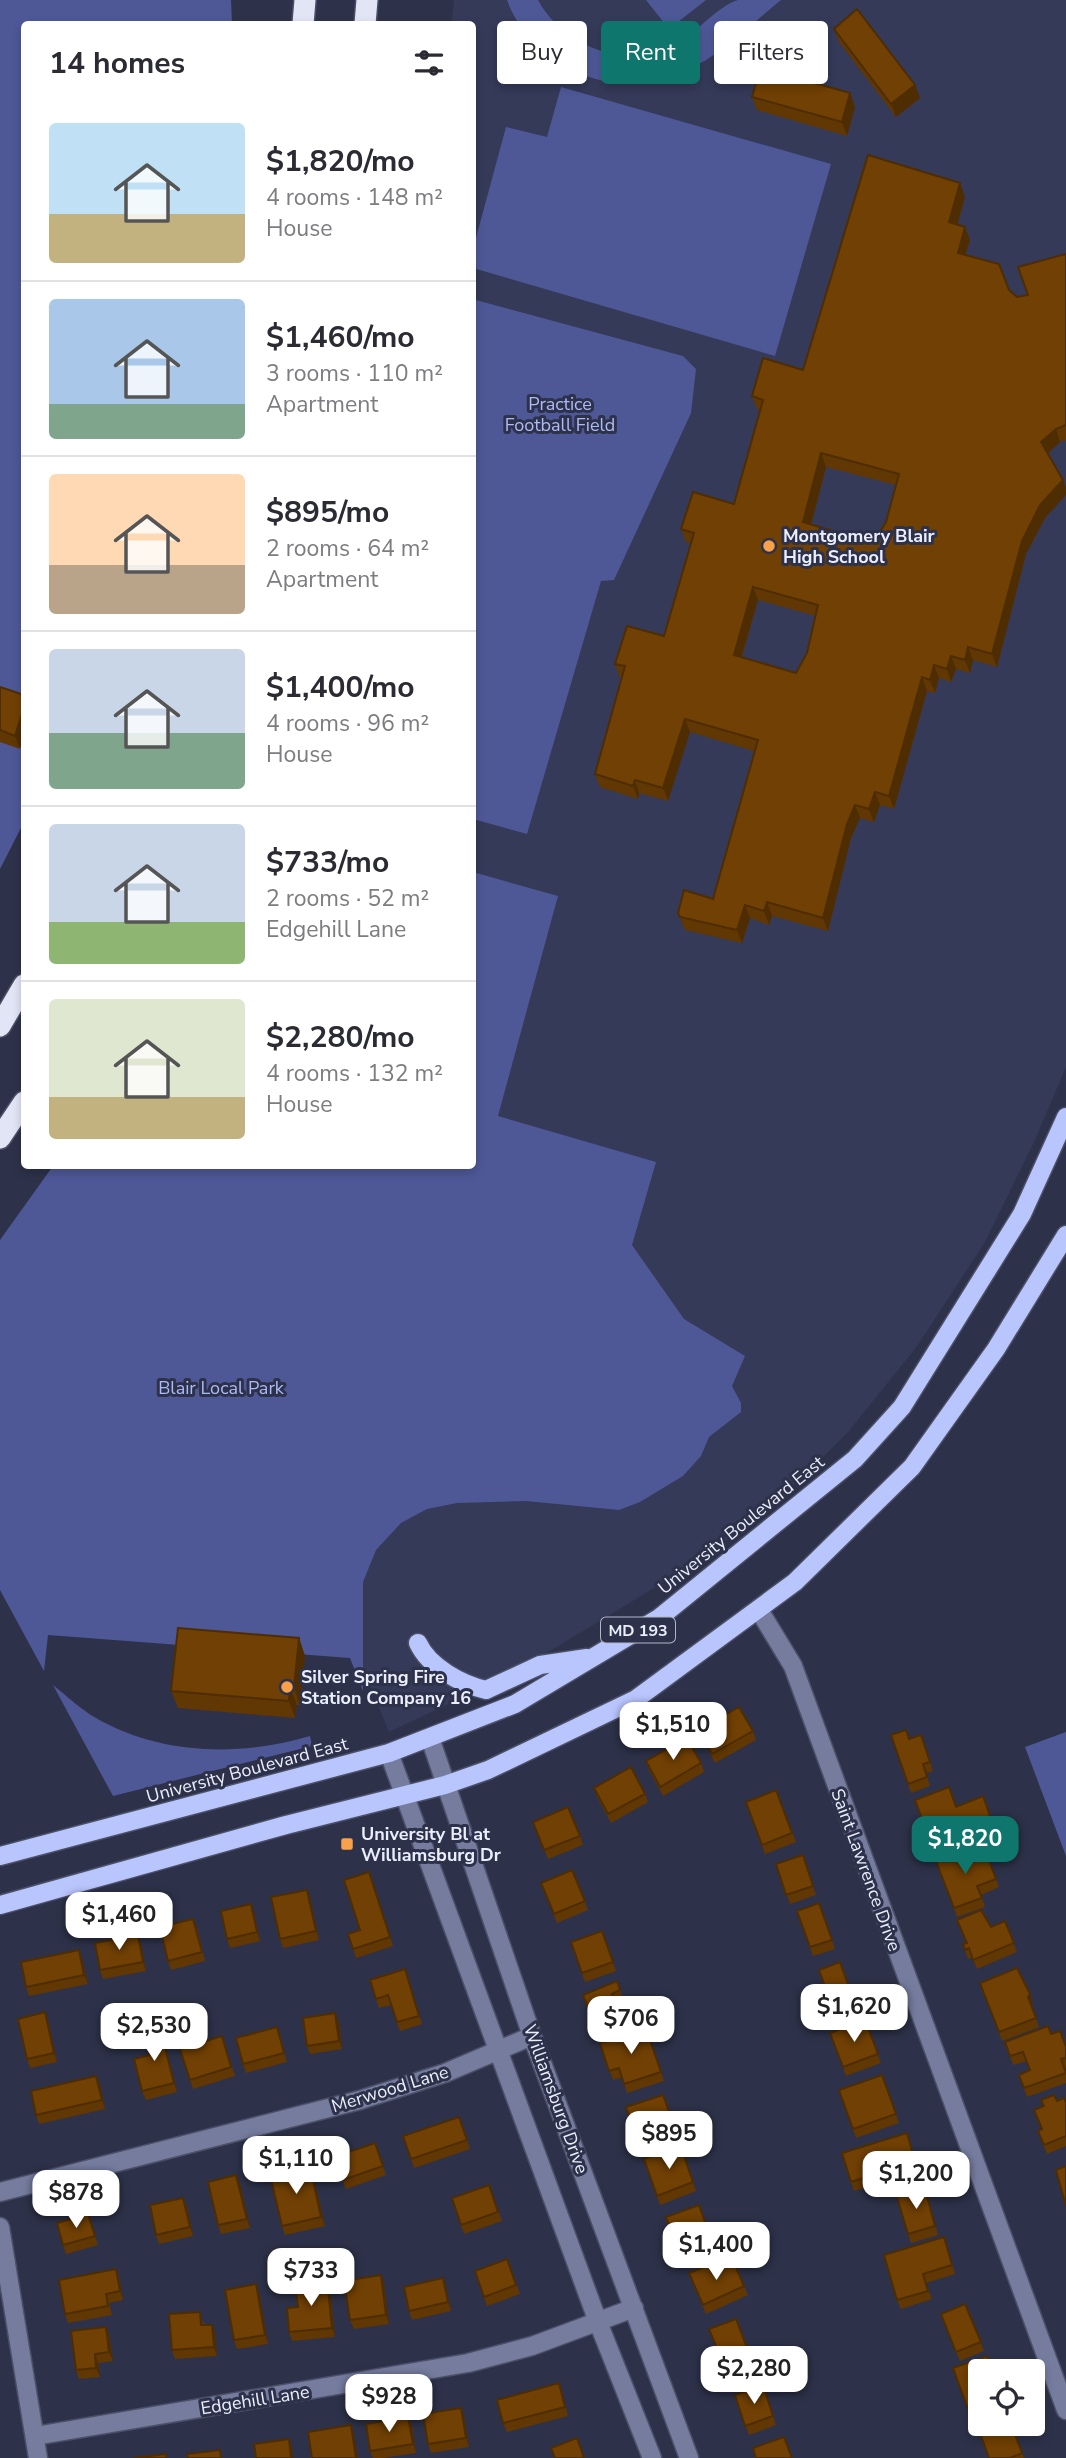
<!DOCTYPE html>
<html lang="en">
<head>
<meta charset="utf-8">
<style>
	body { margin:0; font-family:"Nunito Sans",sans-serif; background:#f7f7f7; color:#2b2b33; height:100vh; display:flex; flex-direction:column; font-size:26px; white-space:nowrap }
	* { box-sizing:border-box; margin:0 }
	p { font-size:23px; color:#7c7c81 }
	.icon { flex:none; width:38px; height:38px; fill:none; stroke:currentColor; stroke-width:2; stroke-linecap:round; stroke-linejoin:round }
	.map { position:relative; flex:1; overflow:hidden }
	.drawer { position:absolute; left:21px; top:21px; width:455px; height:1148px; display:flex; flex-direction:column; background:#fff; border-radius:7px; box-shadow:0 4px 10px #0003 }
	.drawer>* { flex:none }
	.guide { position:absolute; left:497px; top:21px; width:464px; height:63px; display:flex; gap:14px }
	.controls { position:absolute; left:968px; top:2359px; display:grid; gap:14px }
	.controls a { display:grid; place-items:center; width:77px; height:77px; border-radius:7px; background:#fff; box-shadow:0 4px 10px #0003; font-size:35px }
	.price { position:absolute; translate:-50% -60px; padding:0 16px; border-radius:14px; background:#fff; color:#222; font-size:23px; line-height:46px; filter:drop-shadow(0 2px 4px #0008) }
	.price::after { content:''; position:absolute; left:50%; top:42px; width:21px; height:16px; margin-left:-10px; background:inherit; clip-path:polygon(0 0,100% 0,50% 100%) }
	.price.on { background:#0f766e; color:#fff }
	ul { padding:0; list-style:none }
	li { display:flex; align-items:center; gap:21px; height:175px; padding:0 28px }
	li+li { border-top:2px solid #e1e1e2 }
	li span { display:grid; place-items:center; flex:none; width:196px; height:140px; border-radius:7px; color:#555 }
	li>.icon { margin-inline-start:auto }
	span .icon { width:84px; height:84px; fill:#fffc; stroke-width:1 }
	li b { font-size:30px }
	h2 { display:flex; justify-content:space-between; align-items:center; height:84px; padding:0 28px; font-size:30px }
	.pill { padding:0 24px; border-radius:7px; background:#fff; box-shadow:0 4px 10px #0003; font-size:24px; line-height:63px }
	.pill.on { background:#0f766e; color:#fff }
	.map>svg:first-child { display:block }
</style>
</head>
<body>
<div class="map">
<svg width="1066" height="2458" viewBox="0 0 1066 2458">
	<rect width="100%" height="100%" fill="#2d324a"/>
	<path fill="#343a58" d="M454,0H1066V1067L1035,1140L985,1242L918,1345L849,1431L780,1500L702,1559L512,1674L389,1732L358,1655L0,1284L472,1166V24H451Z"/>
	<path fill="#4e5897" d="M0,0H231L232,24H24V822L0,869Z
		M507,0H538C563,47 629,72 677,44C693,35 722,3 738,0C751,0 768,0 781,0C756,20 725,51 697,65C654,88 602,91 561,63C536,47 517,28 507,0Z
		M646,0H706L669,29Z
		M561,87L831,164L775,356L473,268V249L506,127L547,137Z
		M472,299L683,356L696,369L691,413L614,580L601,581L527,834L473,819Z
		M473,872L558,896L498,1116L656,1162L632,1245L684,1319L745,1356L732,1386L741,1403V1412L709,1437L701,1456L683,1476L640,1502L619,1510L526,1501L457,1503L427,1509L401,1523L376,1550L363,1582V1691L350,1658L48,1635L44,1671L0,1590V1240L53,1166H472Z
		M53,1685C67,1696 80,1709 96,1718C160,1755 240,1757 310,1736L312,1746L113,1796Z
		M1066,1732V1856L1025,1747Z"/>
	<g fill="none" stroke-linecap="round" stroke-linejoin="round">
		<g stroke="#4b5067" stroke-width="21">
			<path id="minor" d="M759,1610L793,1666L1066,2410
				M430,1738L532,2036L689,2458
				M389,1753L598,2322L652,2458
				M0,2192L360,2100L445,2073L532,2036
				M0,2227L38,2458
				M35,2436L468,2363L532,2346L634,2308"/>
		</g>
		<g stroke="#4b5067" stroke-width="21">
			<path id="major" d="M418,1643C429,1667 461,1684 486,1690L540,1665L587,1658
				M0,1856L389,1753L515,1704L659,1618L855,1459L902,1407L1022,1214L1066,1117
				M0,1905L286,1825L445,1785L488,1770L636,1699L795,1582L912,1467L996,1349L1066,1235"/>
		</g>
		<g stroke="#4b5067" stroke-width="24">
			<path id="highway" d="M303,24L305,0
				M365,24L367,0
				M0,1026L24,985
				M0,1138L24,1102"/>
		</g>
		<use href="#minor" stroke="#757c9e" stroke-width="18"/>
		<use href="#major" stroke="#b9c5fd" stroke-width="18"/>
		<use href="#highway" stroke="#e1e5f6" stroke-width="21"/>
	</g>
	<path fill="#613703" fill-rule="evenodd" d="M834,29L915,85L920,98L896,117L839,42Z
		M850,93L855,107L847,136L757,110L752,97Z
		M965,197L957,225L965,227L970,240L965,255L1017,297L1028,295L1066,254V440L1060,442L1048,453L1045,518L1026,554L997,667L973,660L970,673L956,669L951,682L939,678L935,693L927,691L894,809L880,805L874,822L860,818L851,838L828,931L772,916L769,925L750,918L742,943L685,930L678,913L713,899L754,751L690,732L668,801L639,793L638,799L600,787L595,774L622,677H620L615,664L664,636L691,543L686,542L681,529L734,504L760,411L757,409L752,396L803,370ZM826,467L896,485L886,522L873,543L811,525ZM758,600L816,616L807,653L796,673L742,657Z
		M0,687L20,749L0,742Z
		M299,1638L305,1656L300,1705H297L295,1718L178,1708L171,1691Z
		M699,1730L753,1731L756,1740L715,1763L702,1738Z
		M891,1735L909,1739L921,1735L933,1771L926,1773L930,1786L911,1793Z
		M646,1761L701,1763L704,1772L663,1796L649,1770Z
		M594,1788L645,1794L648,1802L611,1823L597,1797Z
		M776,1790L796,1842L765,1854L746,1802Z
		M983,1796L994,1825L938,1846L933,1831L927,1833L915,1800L956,1807Z
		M533,1822L580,1836L583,1845L548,1859Z
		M985,1850L999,1887L981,1895L985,1907L957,1917L936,1861L966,1857Z
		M803,1855L816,1895L790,1904L776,1864Z
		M572,1870L588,1910L557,1923L541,1883Z
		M369,1872L393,1946L356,1958L348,1934L360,1930Z
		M310,1899L319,1940L283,1948L280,1939Z
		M819,1903L835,1949L813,1956L797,1911Z
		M251,1904L254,1913L260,1941L230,1948L227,1939Z
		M1005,1921L1017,1952L977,1969L972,1957L968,1959L963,1944L991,1927Z
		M197,1927L205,1961L171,1970L168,1961Z
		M602,1931L616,1971L585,1982L571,1942Z
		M138,1935L141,1944L146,1971L103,1979L100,1970Z
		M82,1959L88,1984L29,1996L26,1987Z
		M840,1962L855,2005L835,2012L819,1970Z
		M408,1978L422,2024L400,2031L391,2005L379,2008L370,1980Z
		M617,1981L623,1999L615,2002L624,2027L599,2037L583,1995Z
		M980,1983L1033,2003L1031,2005L1039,2027L1002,2041Z
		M45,2012L48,2021L57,2062L30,2068L27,2059Z
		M865,2020L881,2063L846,2076L830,2033Z
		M339,2022L342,2049L310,2054L307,2046Z
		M277,2027L287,2062L246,2073L243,2064Z
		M646,2028L664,2081L627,2093L622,2077L613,2080L600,2043Z
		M1051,2034L1066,2047V2068H1064L1066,2072V2083L1027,2097L1019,2075L1030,2070L1027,2061L1013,2065L1005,2042Z
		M163,2037L177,2092L146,2100L142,2091L150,2055Z
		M225,2045L235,2076L193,2089L190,2080Z
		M882,2075L899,2123L856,2138L853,2129Z
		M96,2076L100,2085L105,2109L39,2124L36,2115Z
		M663,2095L675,2129L639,2141L626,2107Z
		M1057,2101L1066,2103V2146L1047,2154L1038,2131L1042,2129Z
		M459,2117L470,2149L414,2168L403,2136Z
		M910,2142L919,2171L854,2191L851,2182Z
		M375,2143L386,2175L346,2189L334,2157Z
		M680,2145L696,2191L660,2205L644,2159Z
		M236,2175L240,2184L250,2228L221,2234L218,2225Z
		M313,2175L325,2226L285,2235L282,2226Z
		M489,2185L502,2221L464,2234L452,2198Z
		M183,2198L187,2207L193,2236L159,2244L156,2235Z
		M928,2198L938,2235L911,2243L908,2234Z
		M699,2205L716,2251L682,2263L679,2254Z
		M88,2214L98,2245L66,2254L63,2245Z
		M947,2246L955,2274L926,2283L932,2299L901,2309L897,2300Z
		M507,2259L520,2294L487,2306L475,2271Z
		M116,2269L119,2278L123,2300L109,2303L112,2315L68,2323L65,2314Z
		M689,2273H712L744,2286L748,2295L706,2314Z
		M381,2275L384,2284L389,2324L354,2329L350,2320Z
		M443,2278L451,2311L412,2320L409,2311Z
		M256,2284L259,2293L268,2344L237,2349L234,2340Z
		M330,2289L335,2337L292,2341L289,2332L298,2307Z
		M965,2304L984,2351L960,2361L944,2323Z
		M204,2321V2325H212L215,2333L217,2356L175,2359L172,2350Z
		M106,2327L109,2335L113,2361L98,2363L100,2377L79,2379L76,2370Z
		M709,2329L749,2353L752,2361L726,2372Z
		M953,2368L980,2371V2415L971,2418Z
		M763,2385L776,2425L749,2435L735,2395Z
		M562,2392L568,2416L507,2432L503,2423Z
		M461,2408L464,2416L469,2447L431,2453L428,2444Z
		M1011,2424L1024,2458H989Z
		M412,2426L416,2453L383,2458H373L370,2451Z"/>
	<path fill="#4f2d03" d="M915,85L920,98L896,117L891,104Z
		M850,93L855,107L847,136L842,122Z
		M960,183L965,197L954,236L949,222Z
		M965,227L970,240L962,266L958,253Z
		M1056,429L1060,442L1046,455L1041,442Z
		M821,453L826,467L808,536L803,522Z
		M1063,480L1066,487V495L1045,518L1026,554L997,667L992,654L1022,541L1040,505Z
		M753,587L758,600L738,668L734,655Z
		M968,647L973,660L970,673L965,660Z
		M951,656L956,669L951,682L947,669Z
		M934,665L939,678L935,693L930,680Z
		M922,677L927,691L894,809L889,796Z
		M24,708V736L20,749L15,736Z
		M685,719L690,732L668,801L663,788Z
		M635,780L639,793L638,799L633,786Z
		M875,792L880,805L874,822L869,809Z
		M855,805L860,818L851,838L828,931L823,918L847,824Z
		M767,902L772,916L769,925L764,911Z
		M745,905L750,918L742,943L737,930Z
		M299,1638L305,1656L300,1705L294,1688Z
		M290,1688L297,1705L295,1718L289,1701Z
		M307,1890L310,1899L319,1940L316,1931Z
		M251,1904L254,1913L260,1941L257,1932Z
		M138,1935L141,1944L146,1971L143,1962Z
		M79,1950L82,1959L88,1984L84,1975Z
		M1030,1994L1033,2003L1031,2006L1028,1997Z
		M45,2012L48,2021L57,2062L54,2053Z
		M335,2013L339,2022L342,2049L339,2041Z
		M160,2028L163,2037L177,2092L174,2083Z
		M96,2076L100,2085L105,2109L102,2100Z
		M310,2166L313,2175L325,2226L321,2217Z
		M236,2175L240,2184L250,2228L247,2219Z
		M183,2198L187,2207L193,2236L190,2227Z
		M116,2269L119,2278L123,2300L120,2291Z
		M381,2275L384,2284L389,2324L386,2315Z
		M443,2278L446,2287L451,2311L448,2302Z
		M327,2280L330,2289L335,2337L332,2328Z
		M256,2284L259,2293L268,2344L265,2335Z
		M212,2325L215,2333L217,2356L214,2347Z
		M106,2327L109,2335L113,2361L109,2352Z
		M95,2354L98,2363L100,2377L96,2368Z
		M461,2408L464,2416L469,2447L466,2438Z
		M408,2417L412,2426L416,2453L413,2444Z
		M351,2425L354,2434L358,2458H356Z
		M289,2439L292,2448L293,2458H291Z"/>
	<path fill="#714004" stroke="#4f2d03" stroke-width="2" fill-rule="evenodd" d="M857,9L915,85L891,104L834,29Z
		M760,68L850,93L842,122L752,97Z
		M868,155L960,183L949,222L965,227L958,253L999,264L1009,290L1017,297L1028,295L1018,267L1066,254V425L1056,429L1041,442L1063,480L1040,505L1022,541L992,654L968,647L965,660L951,656L947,669L934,665L930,680L922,677L889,796L875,792L869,809L855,805L847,824L823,918L767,902L764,911L745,905L737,930L680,917L678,913L684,890L713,899L758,740L685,719L663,788L635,780L633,786L595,774L625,666L615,664L627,626L664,636L694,533L681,529L693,492L734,504L763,400L752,396L763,358L803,370ZM821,453L899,474L886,522L873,543L803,522ZM753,587L818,605L807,653L796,673L734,655Z
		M0,687L24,695V708L15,736L0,730Z
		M178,1628L299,1638L294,1688H290L289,1701L171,1691Z
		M739,1707L753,1731L712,1754L699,1730Z
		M906,1730L909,1739L921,1735L930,1762L923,1764L927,1777L908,1784L891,1735Z
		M687,1738L701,1763L660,1787L646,1761Z
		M631,1767L645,1794L608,1814L594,1788Z
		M949,1787L956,1807L983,1796L990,1816L935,1837L930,1822L924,1824L915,1800Z
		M776,1790L792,1833L762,1845L746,1802Z
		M568,1807L580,1836L544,1850L533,1822Z
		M963,1850L966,1857L985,1850L996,1879L977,1886L982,1898L954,1908L936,1861Z
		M803,1855L813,1886L786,1895L776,1864Z
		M572,1870L585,1901L554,1914L541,1883Z
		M369,1872L390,1937L353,1949L348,1934L360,1930L344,1880Z
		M307,1890L316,1931L280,1939L271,1897Z
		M819,1903L832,1940L810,1947L797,1911Z
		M251,1904L257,1932L227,1939L221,1911Z
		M981,1910L991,1927L1005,1921L1014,1943L973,1960L969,1948L965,1950L963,1944L967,1943L957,1920Z
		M193,1919L202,1952L168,1961L160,1927Z
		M602,1931L613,1962L582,1973L571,1942Z
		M138,1935L143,1962L100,1970L95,1943Z
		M79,1950L84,1975L26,1987L21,1962Z
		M840,1962L852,1996L831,2003L819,1970Z
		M1017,1968L1030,1994L1028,1997L1036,2018L999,2032L980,1983Z
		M405,1969L419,2016L397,2022L388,1995L376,1999L370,1980Z
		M617,1981L620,1990L612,1994L621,2018L596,2028L583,1995Z
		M45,2012L54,2053L27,2059L18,2019Z
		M335,2013L339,2041L307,2046L303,2018Z
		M865,2020L878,2054L843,2067L830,2033Z
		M1048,2026L1051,2034L1060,2031L1066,2047V2058L1061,2059L1066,2073L1024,2088L1019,2075L1030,2070L1023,2052L1010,2056L1005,2042Z
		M277,2027L284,2053L243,2064L236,2038Z
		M160,2028L174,2083L142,2091L134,2059L150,2055L144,2032Z
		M646,2028L661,2072L624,2084L619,2068L609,2071L600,2043Z
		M222,2036L231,2067L190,2080L180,2049Z
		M882,2075L896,2114L853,2129L839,2090Z
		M96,2076L102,2100L36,2115L31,2091Z
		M663,2095L672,2120L635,2132L626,2107Z
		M1054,2095L1057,2101L1064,2098L1066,2103V2136L1044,2145L1038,2131L1042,2129L1034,2110L1044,2106L1041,2100Z
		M459,2117L467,2140L411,2159L403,2136Z
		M907,2133L915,2162L851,2182L842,2153Z
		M375,2143L383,2166L343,2180L334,2157Z
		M680,2145L693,2182L657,2196L644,2159Z
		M310,2166L321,2217L282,2226L270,2175Z
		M1066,2166V2206L1056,2170Z
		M236,2175L247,2219L218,2225L208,2182Z
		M489,2185L498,2212L461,2225L452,2198Z
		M925,2189L935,2226L908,2234L897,2197Z
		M183,2198L190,2227L156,2235L150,2205Z
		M699,2205L712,2242L679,2254L666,2217Z
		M88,2214L95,2236L63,2245L57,2223Z
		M944,2237L952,2265L923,2274L928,2291L897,2300L884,2255Z
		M507,2259L516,2285L484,2297L475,2271Z
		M734,2263L744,2286L703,2305L689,2273L709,2265L712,2273Z
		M116,2269L120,2291L106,2294L108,2306L65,2314L59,2280Z
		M381,2275L386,2315L350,2320L344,2281Z
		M443,2278L448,2302L409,2311L404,2287Z
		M327,2280L332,2328L289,2332L287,2308L298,2307L295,2284Z
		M256,2284L265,2335L234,2340L225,2290Z
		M965,2304L981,2342L956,2352L941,2314Z
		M200,2312L201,2325H212L214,2347L172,2350L169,2314Z
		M736,2319L749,2353L723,2363L709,2329Z
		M106,2327L109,2352L95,2354L96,2368L76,2370L71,2331Z
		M987,2356L992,2371H980V2405L968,2409L953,2368Z
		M559,2383L565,2407L503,2423L497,2400Z
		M763,2385L773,2416L745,2426L735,2395Z
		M461,2408L466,2438L428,2444L423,2414Z
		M408,2417L413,2444L370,2451L366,2424Z
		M987,2424H1011L1022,2453L1010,2458H989L978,2427Z
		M351,2425L356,2458H312L308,2432Z
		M784,2437L792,2458H756L753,2448Z
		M577,2438L584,2458H555L551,2448Z
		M289,2439L291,2458H256L254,2444Z
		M220,2450L221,2458H188L187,2454Z
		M166,2454V2458H133Z"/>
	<g fill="#f8a14a" stroke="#2d324a" stroke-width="2.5">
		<circle cx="769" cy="546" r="7"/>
		<circle cx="287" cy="1687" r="7"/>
		<rect x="340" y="1837" width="14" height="14" rx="3.5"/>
	</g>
	<g text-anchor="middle" stroke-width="6" stroke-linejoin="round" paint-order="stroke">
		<rect fill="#2d324a" stroke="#b1b6c8" stroke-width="2" x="601" y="1617.5" width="74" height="25" rx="5"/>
		<g font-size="16" font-weight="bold" fill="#eaeefe">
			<text x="638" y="1636">MD 193</text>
		</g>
		<g font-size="18" fill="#adbaf8" stroke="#2d324a">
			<text x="560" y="410">Practice<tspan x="560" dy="21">Football Field</tspan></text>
			<text x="221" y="1394">Blair Local Park</text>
		</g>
		<g font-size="18" font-weight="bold" fill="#eaeefe" stroke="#2d324a" text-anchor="start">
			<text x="783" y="542">Montgomery Blair<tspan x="783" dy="21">High School</tspan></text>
			<text x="301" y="1683">Silver Spring Fire<tspan x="301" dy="21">Station Company 16</tspan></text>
			<text x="361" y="1840">University Bl at<tspan x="361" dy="21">Williamsburg Dr</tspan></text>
		</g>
		<g font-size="18" fill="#eaeefe" stroke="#2d324a">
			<text transform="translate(741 1525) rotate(-39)" y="6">University Boulevard East</text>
			<text transform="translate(247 1770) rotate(-15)" y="6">University Boulevard East</text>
			<text transform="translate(866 1870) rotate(70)" y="6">Saint Lawrence Drive</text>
			<text transform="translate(390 2089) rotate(-17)" y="6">Merwood Lane</text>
			<text transform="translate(556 2099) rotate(70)" y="6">Williamsburg Drive</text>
			<text transform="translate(255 2400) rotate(-9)" y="6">Edgehill Lane</text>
		</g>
	</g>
</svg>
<div class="controls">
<a><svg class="icon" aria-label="locate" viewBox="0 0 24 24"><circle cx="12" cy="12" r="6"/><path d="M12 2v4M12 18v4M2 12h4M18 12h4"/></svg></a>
</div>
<b class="price" style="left:673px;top:1762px">$1,510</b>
<b class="price on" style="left:965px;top:1876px">$1,820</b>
<b class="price" style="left:119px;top:1952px">$1,460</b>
<b class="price" style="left:854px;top:2044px">$1,620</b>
<b class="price" style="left:631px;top:2056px">$706</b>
<b class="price" style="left:154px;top:2063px">$2,530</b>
<b class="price" style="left:669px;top:2171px">$895</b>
<b class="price" style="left:296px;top:2196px">$1,110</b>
<b class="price" style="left:916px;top:2211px">$1,200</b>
<b class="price" style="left:76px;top:2230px">$878</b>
<b class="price" style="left:716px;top:2282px">$1,400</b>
<b class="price" style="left:311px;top:2308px">$733</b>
<b class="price" style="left:754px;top:2406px">$2,280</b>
<b class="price" style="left:389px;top:2434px">$928</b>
<div class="guide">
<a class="pill">Buy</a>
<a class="pill on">Rent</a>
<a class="pill">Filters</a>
</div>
<section class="drawer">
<h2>14 homes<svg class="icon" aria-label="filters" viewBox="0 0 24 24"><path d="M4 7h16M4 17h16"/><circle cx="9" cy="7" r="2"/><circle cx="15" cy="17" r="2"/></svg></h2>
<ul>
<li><span style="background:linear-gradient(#bfe0f5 65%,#c2b280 0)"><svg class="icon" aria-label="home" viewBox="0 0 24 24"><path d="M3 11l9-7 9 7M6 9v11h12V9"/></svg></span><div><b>$1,820/mo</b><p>4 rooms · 148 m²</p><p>House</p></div></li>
<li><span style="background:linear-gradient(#a9c7e8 75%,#7fa58c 0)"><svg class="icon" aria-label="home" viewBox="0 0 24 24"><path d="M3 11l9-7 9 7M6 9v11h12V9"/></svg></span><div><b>$1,460/mo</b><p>3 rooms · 110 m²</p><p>Apartment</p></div></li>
<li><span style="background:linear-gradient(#ffd9b3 65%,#b9a48a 0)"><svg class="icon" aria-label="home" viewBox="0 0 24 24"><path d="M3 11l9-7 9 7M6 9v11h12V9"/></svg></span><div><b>$895/mo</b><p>2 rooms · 64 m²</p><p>Apartment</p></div></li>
<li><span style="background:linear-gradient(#c9d6e8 60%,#7fa58c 0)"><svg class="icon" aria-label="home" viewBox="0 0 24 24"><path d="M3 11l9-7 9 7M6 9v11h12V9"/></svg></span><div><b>$1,400/mo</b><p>4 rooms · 96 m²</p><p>House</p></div></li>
<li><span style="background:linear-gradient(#c9d6e8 70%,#8fb573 0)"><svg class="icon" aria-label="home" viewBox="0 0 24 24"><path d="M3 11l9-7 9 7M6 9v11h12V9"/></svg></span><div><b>$733/mo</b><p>2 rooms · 52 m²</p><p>Edgehill Lane</p></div></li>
<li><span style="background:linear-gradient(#dfe7d0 70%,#c2b280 0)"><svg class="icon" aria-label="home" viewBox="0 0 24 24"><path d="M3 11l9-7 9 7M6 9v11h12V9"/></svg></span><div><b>$2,280/mo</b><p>4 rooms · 132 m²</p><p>House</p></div></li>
</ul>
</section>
</div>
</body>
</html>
